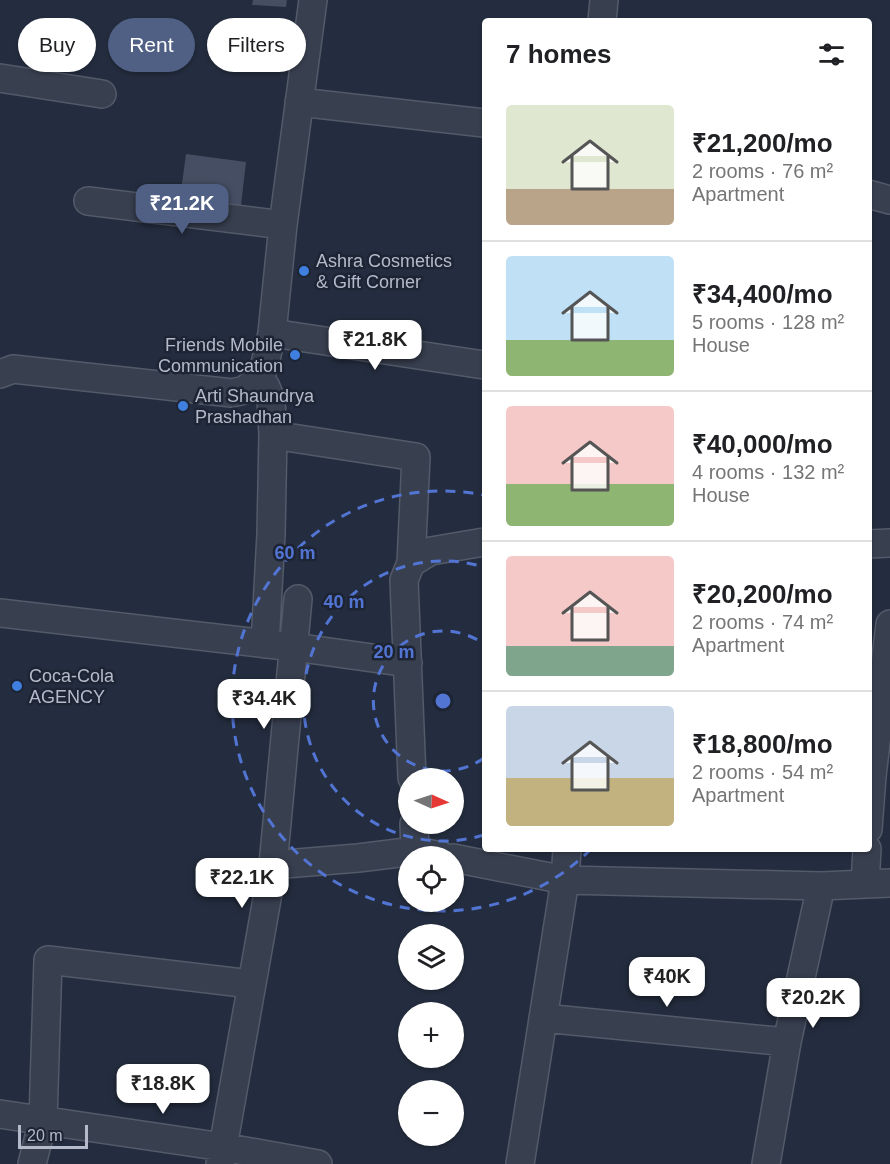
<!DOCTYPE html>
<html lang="en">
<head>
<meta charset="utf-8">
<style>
	body { margin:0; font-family:Helvetica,sans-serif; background:#f2f2f2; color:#202124; height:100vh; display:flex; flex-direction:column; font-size:22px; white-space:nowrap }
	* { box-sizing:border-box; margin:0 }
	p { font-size:20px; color:#757577 }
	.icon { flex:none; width:33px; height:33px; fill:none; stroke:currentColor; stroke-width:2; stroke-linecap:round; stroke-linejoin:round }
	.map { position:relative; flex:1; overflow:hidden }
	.sheet { position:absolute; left:482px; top:18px; width:390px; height:834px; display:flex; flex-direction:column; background:#fff; border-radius:6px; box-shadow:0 2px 4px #0004 }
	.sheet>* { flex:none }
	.hud { position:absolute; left:18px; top:18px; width:374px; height:54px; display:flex; gap:12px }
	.needle { width:39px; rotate:93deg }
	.controls { position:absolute; left:398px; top:768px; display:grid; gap:12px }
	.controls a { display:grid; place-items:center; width:66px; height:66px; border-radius:50%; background:#fff; box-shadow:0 2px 4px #0004; font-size:30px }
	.scale { position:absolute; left:18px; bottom:15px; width:70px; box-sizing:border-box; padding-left:6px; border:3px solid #b4bac9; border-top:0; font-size:16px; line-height:21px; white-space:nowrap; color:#b4bac9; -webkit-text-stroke:4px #1d2434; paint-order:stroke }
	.price { position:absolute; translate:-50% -51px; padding:0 14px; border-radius:12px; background:#fff; color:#222; font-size:20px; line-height:39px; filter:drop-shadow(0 2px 3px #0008) }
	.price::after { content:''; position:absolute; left:50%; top:36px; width:18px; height:14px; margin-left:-9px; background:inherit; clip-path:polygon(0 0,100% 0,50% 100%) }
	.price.active { background:#505f84; color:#fff }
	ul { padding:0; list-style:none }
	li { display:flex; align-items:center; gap:18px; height:150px; padding:0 24px }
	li+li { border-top:2px solid #e0e0e0 }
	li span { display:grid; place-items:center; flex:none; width:168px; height:120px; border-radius:6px; color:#555 }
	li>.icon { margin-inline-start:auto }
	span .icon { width:72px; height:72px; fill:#fffc; stroke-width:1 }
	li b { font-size:26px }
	h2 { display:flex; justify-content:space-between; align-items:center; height:72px; padding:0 24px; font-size:26px }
	.chip { padding:0 21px; border-radius:27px; background:#fff; box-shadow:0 2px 4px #0004; font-size:21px; line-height:54px }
	.chip.active { background:#505f84; color:#fff }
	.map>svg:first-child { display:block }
</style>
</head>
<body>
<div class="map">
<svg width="890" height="1164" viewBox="0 0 890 1164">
	<rect width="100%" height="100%" fill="#242d3f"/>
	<path fill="#454e63" d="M253,0H287L286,7L252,5Z
		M186,154L246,162L240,214L179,206Z"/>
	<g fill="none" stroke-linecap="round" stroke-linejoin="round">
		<g stroke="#535a69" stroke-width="30">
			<path id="minor" d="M602,21L604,0
				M0,78L102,94
				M299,102L484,123
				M868,194L890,200
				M88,201L283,225
				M272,333L484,365
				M0,374L13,369L232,393L245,390L256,380L264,368L272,333L283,225L313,0
				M259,376L266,387L271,400L273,435L271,534L265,644
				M273,435L416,457L411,563
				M868,544L890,543
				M0,613L294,647L408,663
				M412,778L404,580L411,563L431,551L484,542
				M414,824L415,851
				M868,829L872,776L890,624
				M453,858L565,880L821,886L890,883
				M273,865L298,599
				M865,884L867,849
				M543,1018L787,1042
				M0,1114L223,1147L318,1164
				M32,1164L43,1121L48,960L251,984
				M220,1164L273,865L358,858L415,851L442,856
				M520,1164L565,880L567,849
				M766,1164L787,1042L821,886"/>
		</g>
		<use href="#minor" stroke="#383f4f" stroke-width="27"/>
	</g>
	<g fill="none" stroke="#5274d3" stroke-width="3" stroke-dasharray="10 8">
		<path d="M484 758A70 70 0 1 1 484 644"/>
		<path d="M484 835A140 140 0 1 1 484 567"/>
		<path d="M591 849A210 210 0 1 1 483 495"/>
	</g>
	<g fill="#3f7fe0" stroke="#1d2434" stroke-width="2">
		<circle cx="304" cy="271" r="6"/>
		<circle cx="295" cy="355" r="6"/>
		<circle cx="183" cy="406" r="6"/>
		<circle cx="17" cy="686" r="6"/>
	</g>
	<g text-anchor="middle" stroke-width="5" stroke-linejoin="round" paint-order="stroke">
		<g font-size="18" fill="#b4bac9" stroke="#1d2434" text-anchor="start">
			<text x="316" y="267">Ashra Cosmetics<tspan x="316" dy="21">&amp; Gift Corner</tspan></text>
			<text x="283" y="351" text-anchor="end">Friends Mobile<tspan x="283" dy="21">Communication</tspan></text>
			<text x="195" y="402">Arti Shaundrya<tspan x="195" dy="21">Prashadhan</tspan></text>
			<text x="29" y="682">Coca-Cola<tspan x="29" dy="21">AGENCY</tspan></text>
		</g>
	</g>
	<circle cx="443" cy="701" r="9" fill="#5274d3" stroke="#1d2434" stroke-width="3"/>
	<g font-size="18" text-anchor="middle" font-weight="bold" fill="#5274d3" stroke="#1d2434" stroke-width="5" stroke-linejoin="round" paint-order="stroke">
		<text x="295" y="559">60 m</text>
		<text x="344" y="608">40 m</text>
		<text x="394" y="658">20 m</text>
	</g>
</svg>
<div class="controls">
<a><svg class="needle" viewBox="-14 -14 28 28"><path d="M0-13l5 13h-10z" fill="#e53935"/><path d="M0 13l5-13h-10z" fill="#757577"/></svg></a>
<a><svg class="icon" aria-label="locate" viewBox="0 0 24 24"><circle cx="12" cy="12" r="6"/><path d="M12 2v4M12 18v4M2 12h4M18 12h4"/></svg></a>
<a><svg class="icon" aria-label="layers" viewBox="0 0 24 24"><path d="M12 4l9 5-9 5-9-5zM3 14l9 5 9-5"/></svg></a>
<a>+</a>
<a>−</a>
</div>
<div class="scale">20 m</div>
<b class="price active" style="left:182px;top:235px">₹21.2K</b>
<b class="price" style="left:375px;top:371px">₹21.8K</b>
<b class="price" style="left:264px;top:730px">₹34.4K</b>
<b class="price" style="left:242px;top:909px">₹22.1K</b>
<b class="price" style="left:667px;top:1008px">₹40K</b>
<b class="price" style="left:813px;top:1029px">₹20.2K</b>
<b class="price" style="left:163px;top:1115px">₹18.8K</b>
<div class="hud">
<a class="chip">Buy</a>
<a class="chip active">Rent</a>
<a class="chip">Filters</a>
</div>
<section class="sheet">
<h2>7 homes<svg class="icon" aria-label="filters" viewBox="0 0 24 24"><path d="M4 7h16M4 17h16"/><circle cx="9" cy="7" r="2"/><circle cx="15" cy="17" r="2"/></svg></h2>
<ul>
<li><span style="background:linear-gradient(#dfe7d0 70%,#b9a48a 0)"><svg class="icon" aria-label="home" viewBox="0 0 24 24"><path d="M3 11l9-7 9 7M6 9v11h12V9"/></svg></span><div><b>₹21,200/mo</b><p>2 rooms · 76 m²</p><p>Apartment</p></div></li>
<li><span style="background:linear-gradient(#bfe0f5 70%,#8fb573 0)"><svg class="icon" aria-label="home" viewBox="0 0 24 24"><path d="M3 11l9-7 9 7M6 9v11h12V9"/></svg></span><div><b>₹34,400/mo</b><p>5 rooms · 128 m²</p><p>House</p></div></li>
<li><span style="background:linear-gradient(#f6c9c9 65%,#8fb573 0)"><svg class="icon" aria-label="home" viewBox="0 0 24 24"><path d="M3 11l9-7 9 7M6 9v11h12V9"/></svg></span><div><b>₹40,000/mo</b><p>4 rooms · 132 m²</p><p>House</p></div></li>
<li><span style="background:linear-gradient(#f6c9c9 75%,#7fa58c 0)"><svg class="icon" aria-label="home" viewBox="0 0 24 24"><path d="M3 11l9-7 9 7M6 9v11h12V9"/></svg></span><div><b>₹20,200/mo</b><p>2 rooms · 74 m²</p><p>Apartment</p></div></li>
<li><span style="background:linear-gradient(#c9d6e8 60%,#c2b280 0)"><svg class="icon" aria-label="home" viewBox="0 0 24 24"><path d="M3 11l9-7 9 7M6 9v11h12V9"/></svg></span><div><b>₹18,800/mo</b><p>2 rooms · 54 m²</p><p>Apartment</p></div></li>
</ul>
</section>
</div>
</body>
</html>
